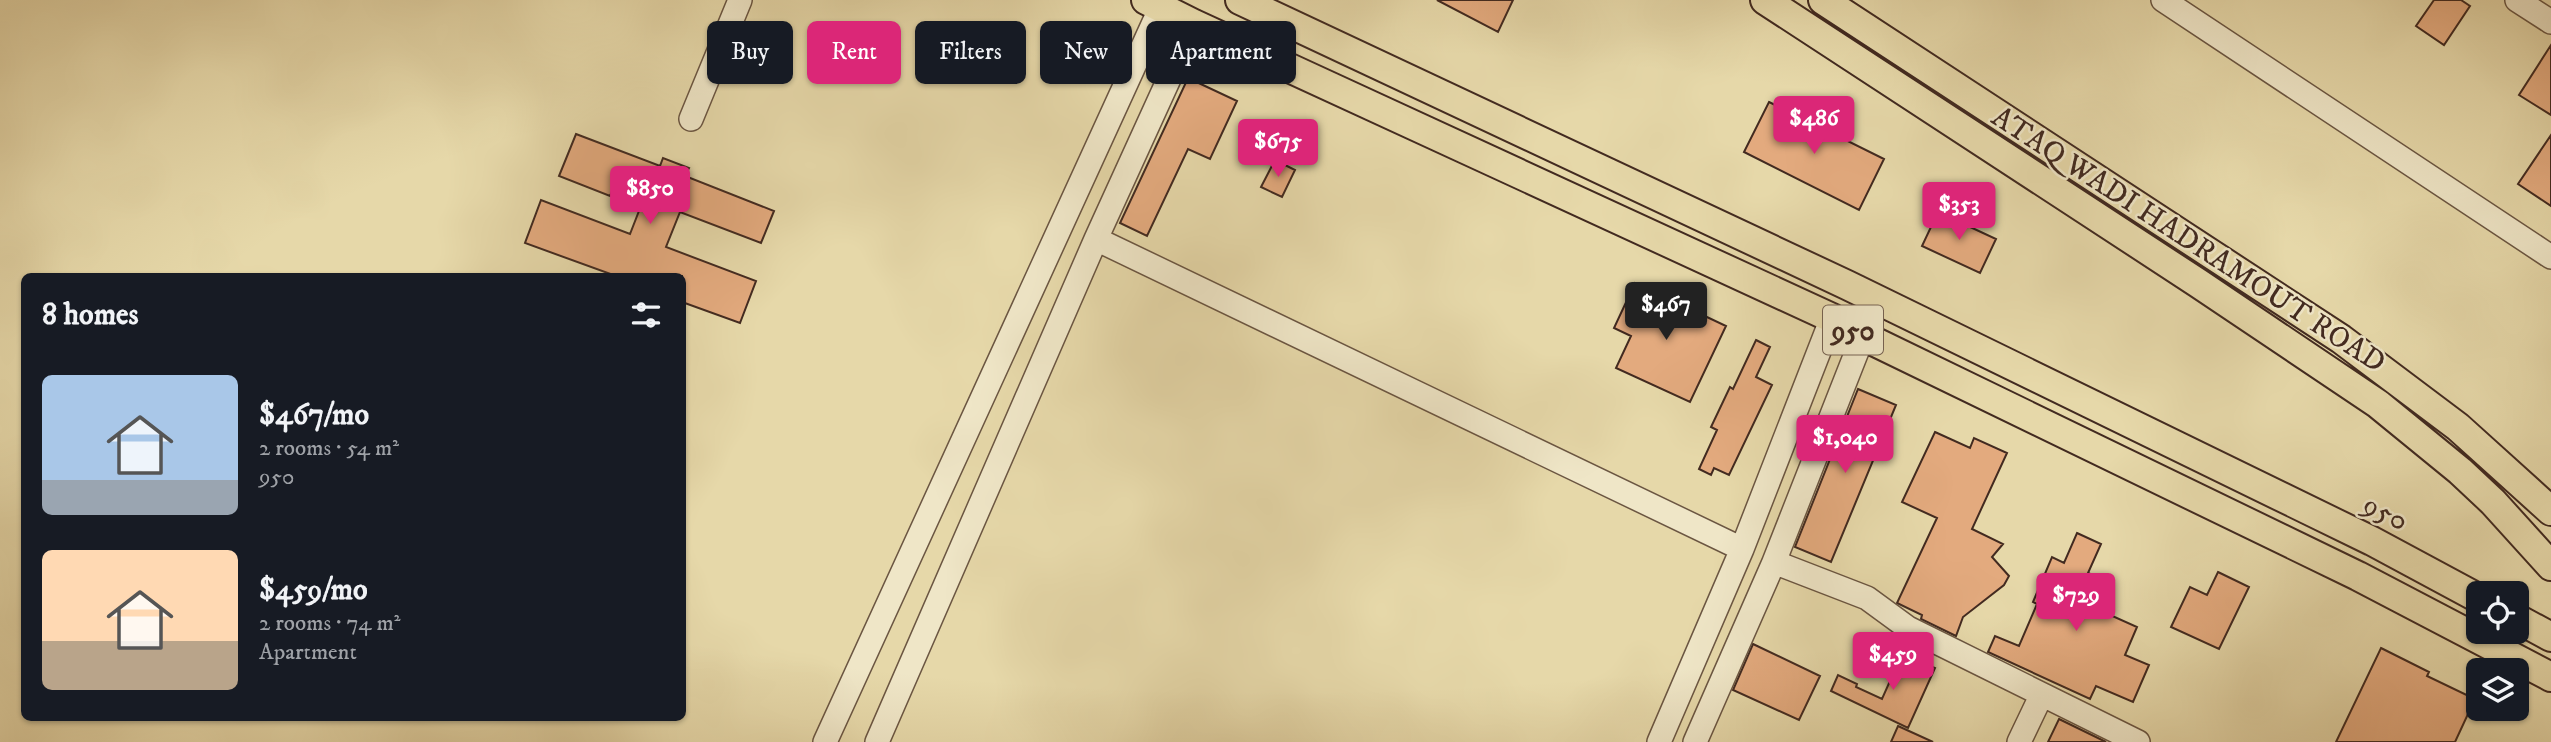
<!DOCTYPE html>
<html lang="en">
<head>
<meta charset="utf-8">
<style>
	body { margin:0; font-family:"IM FELL DW Pica",serif; background:#20242c; color:#f1f3f6; height:100vh; display:flex; flex-direction:column; font-size:26px; white-space:nowrap }
	* { box-sizing:border-box; margin:0 }
	p { font-size:23px; color:#9ea1a6 }
	.icon { flex:none; width:38px; height:38px; fill:none; stroke:currentColor; stroke-width:2; stroke-linecap:round; stroke-linejoin:round }
	.map { position:relative; flex:1; overflow:hidden }
	.sheet { position:absolute; left:21px; top:273px; width:665px; height:448px; display:flex; flex-direction:column; background:#171b24; border-radius:10px; box-shadow:0 2px 5px #0004 }
	.sheet>* { flex:none }
	.hud { position:absolute; left:707px; top:21px; width:665px; height:63px; display:flex; gap:14px }
	.fabs { position:absolute; left:2466px; top:581px; display:grid; gap:14px }
	.fabs a { display:grid; place-items:center; width:63px; height:63px; border-radius:10px; background:#171b24; box-shadow:0 2px 5px #0004; font-size:35px }
	.price { position:absolute; translate:-50% -60px; padding:0 16px; border-radius:7px; background:#db2777; color:#fff; font-size:23px; line-height:46px; filter:drop-shadow(0 2px 4px #0008) }
	.price::after { content:''; position:absolute; left:50%; top:42px; width:21px; height:16px; margin-left:-10px; background:inherit; clip-path:polygon(0 0,100% 0,50% 100%) }
	.price.current { background:#222; color:#fff }
	ul { padding:0; list-style:none }
	li { display:flex; align-items:center; gap:21px; height:175px; padding:0 21px }
	li span { display:grid; place-items:center; flex:none; width:196px; height:140px; border-radius:10px; color:#555 }
	li>.icon { margin-inline-start:auto }
	span .icon { width:84px; height:84px; fill:#fffc; stroke-width:1 }
	li b { font-size:30px }
	h2 { display:flex; justify-content:space-between; align-items:center; height:84px; padding:0 21px; font-size:30px }
	.tag { padding:0 24px; border-radius:10px; background:#171b24; box-shadow:0 2px 5px #0004; font-size:24px; line-height:63px }
	.tag.current { background:#db2777; color:#fff }
	.map>svg:first-child { display:block }
</style>
</head>
<body>
<div class="map">
<svg width="2551" height="742" viewBox="0 0 2551 742">
	<rect width="100%" height="100%" fill="#e6d8a9"/>
	<filter id="stains"><feTurbulence type="fractalNoise" baseFrequency=".00286" numOctaves="4"/><feColorMatrix values="0 0 0 0 .2 0 0 0 0 .09 0 0 0 0 .02 0 0 0 .5 -.17"/></filter>
	<radialGradient id="worn" r=".72"><stop offset=".6" stop-color="#630" stop-opacity="0"/><stop offset="1" stop-color="#630" stop-opacity=".3"/></radialGradient>
	<path fill="#e3aa7e" stroke="#422a20" stroke-width="2" d="M1437,0H1513L1498,32Z
		M2434,0H2461L2470,6L2444,45L2416,26Z
		M2551,45V115L2519,95Z
		M1188,78L1237,101L1210,159L1188,149L1147,236L1120,223Z
		M1769,102L1884,159L1859,210L1744,152Z
		M576,134L660,166L663,158L689,168L685,176L774,211L761,243L680,212L666,247L756,281L740,323L682,302V276H616L525,243L541,200L630,234L644,198L614,186L610,196L559,176Z
		M2551,135V206L2518,184Z
		M1275,160L1295,170L1282,197L1261,187Z
		M1938,212L1996,239L1980,273L1922,246Z
		M1635,283L1726,326L1690,402L1616,368L1631,336L1614,328Z
		M1756,340L1770,347L1756,377L1772,385L1729,475L1714,468L1711,475L1699,469L1717,430L1711,427L1730,387L1733,389Z
		M1858,389L1896,405L1831,562L1795,547Z
		M1935,432L1970,448L1974,438L2007,453L1972,529L2003,544L1992,557L2009,576L2004,585L1963,617L1956,636L1921,619L1922,615L1897,603L1937,518L1902,502Z
		M2077,533L2101,544L2088,573L2102,579L2090,606L2137,627L2125,655L2149,665L2133,702L2096,686L2090,699L1988,652L1995,636L2019,646L2037,604L2033,602L2052,557L2064,563Z
		M2218,572L2249,587L2219,649L2171,627L2190,587L2207,595Z
		M1753,644L1820,676L1799,720L1733,690Z
		M2381,648L2429,672L2427,676L2475,699L2455,742H2336Z
		M1902,654L1935,668L1908,728L1831,691L1838,675L1857,684L1856,687L1882,699Z
		M2059,719L2106,742H2048Z
		M1898,726L1933,742H1891Z"/>
	<g fill="none" stroke-linecap="round" stroke-linejoin="round">
		<g stroke="#6b5642" stroke-width="26">
			<path id="minor" d="M2163,0L2551,257
				M2517,0L2551,22
				M691,119L740,0
				M1096,239L1742,549
				M1774,562L1867,598L1908,628L2138,742
				M825,742L1161,7
				M877,742L1096,239L1194,24
				M1659,742L1742,549L1832,318
				M1695,742L1774,562L1863,336
				M2019,742L2041,696"/>
		</g>
		<g stroke="#422a20" stroke-width="32">
			<path id="major" d="M1146,0L1194,24L1832,318L1863,336L2358,576L2551,677
				M1240,0L1847,285L2372,541L2478,598
				M1765,0L2198,283L2378,404L2460,471L2493,502L2551,566
				M1823,0L2341,339L2458,427L2551,511
				M2516,618L2551,637"/>
		</g>
		<use href="#minor" stroke="#efe6c7" stroke-width="23"/>
		<use href="#major" stroke="#e6d8a9" stroke-width="28"/>
	</g>
	<g text-anchor="middle" stroke-width="5" stroke-linejoin="round" paint-order="stroke">
		<rect fill="#efe6c7" stroke="#766252" stroke-width="2" x="1823" y="305.5" width="60" height="49" rx="5"/>
		<g font-size="28" font-weight="bold" fill="#422a20">
			<text x="1853" y="340">950</text>
		</g>
		<g font-size="30" fill="#422a20" stroke="#efe6c7">
			<text transform="translate(2189 239) rotate(33)" y="10">ATAQ WADI HADRAMOUT ROAD</text>
			<text transform="translate(2386 512) rotate(27)" y="10">950</text>
		</g>
	</g>
	<rect width="100%" height="100%" filter="url(#stains)"/>
	<rect width="100%" height="100%" fill="url(#worn)"/>
</svg>
<div class="fabs">
<a><svg class="icon" aria-label="locate" viewBox="0 0 24 24"><circle cx="12" cy="12" r="6"/><path d="M12 2v4M12 18v4M2 12h4M18 12h4"/></svg></a>
<a><svg class="icon" aria-label="layers" viewBox="0 0 24 24"><path d="M12 4l9 5-9 5-9-5zM3 14l9 5 9-5"/></svg></a>
</div>
<b class="price" style="left:1814px;top:156px">$486</b>
<b class="price" style="left:1278px;top:179px">$675</b>
<b class="price" style="left:650px;top:226px">$850</b>
<b class="price" style="left:1959px;top:242px">$353</b>
<b class="price current" style="left:1666px;top:342px">$467</b>
<b class="price" style="left:1845px;top:475px">$1,040</b>
<b class="price" style="left:2076px;top:633px">$729</b>
<b class="price" style="left:1893px;top:692px">$459</b>
<div class="hud">
<a class="tag">Buy</a>
<a class="tag current">Rent</a>
<a class="tag">Filters</a>
<a class="tag">New</a>
<a class="tag">Apartment</a>
</div>
<section class="sheet">
<h2>8 homes<svg class="icon" aria-label="filters" viewBox="0 0 24 24"><path d="M4 7h16M4 17h16"/><circle cx="9" cy="7" r="2"/><circle cx="15" cy="17" r="2"/></svg></h2>
<ul>
<li><span style="background:linear-gradient(#a9c7e8 75%,#9aa5b1 0)"><svg class="icon" aria-label="home" viewBox="0 0 24 24"><path d="M3 11l9-7 9 7M6 9v11h12V9"/></svg></span><div><b>$467/mo</b><p>2 rooms · 54 m²</p><p>950</p></div></li>
<li><span style="background:linear-gradient(#ffd9b3 65%,#b9a48a 0)"><svg class="icon" aria-label="home" viewBox="0 0 24 24"><path d="M3 11l9-7 9 7M6 9v11h12V9"/></svg></span><div><b>$459/mo</b><p>2 rooms · 74 m²</p><p>Apartment</p></div></li>
</ul>
</section>
</div>
</body>
</html>
